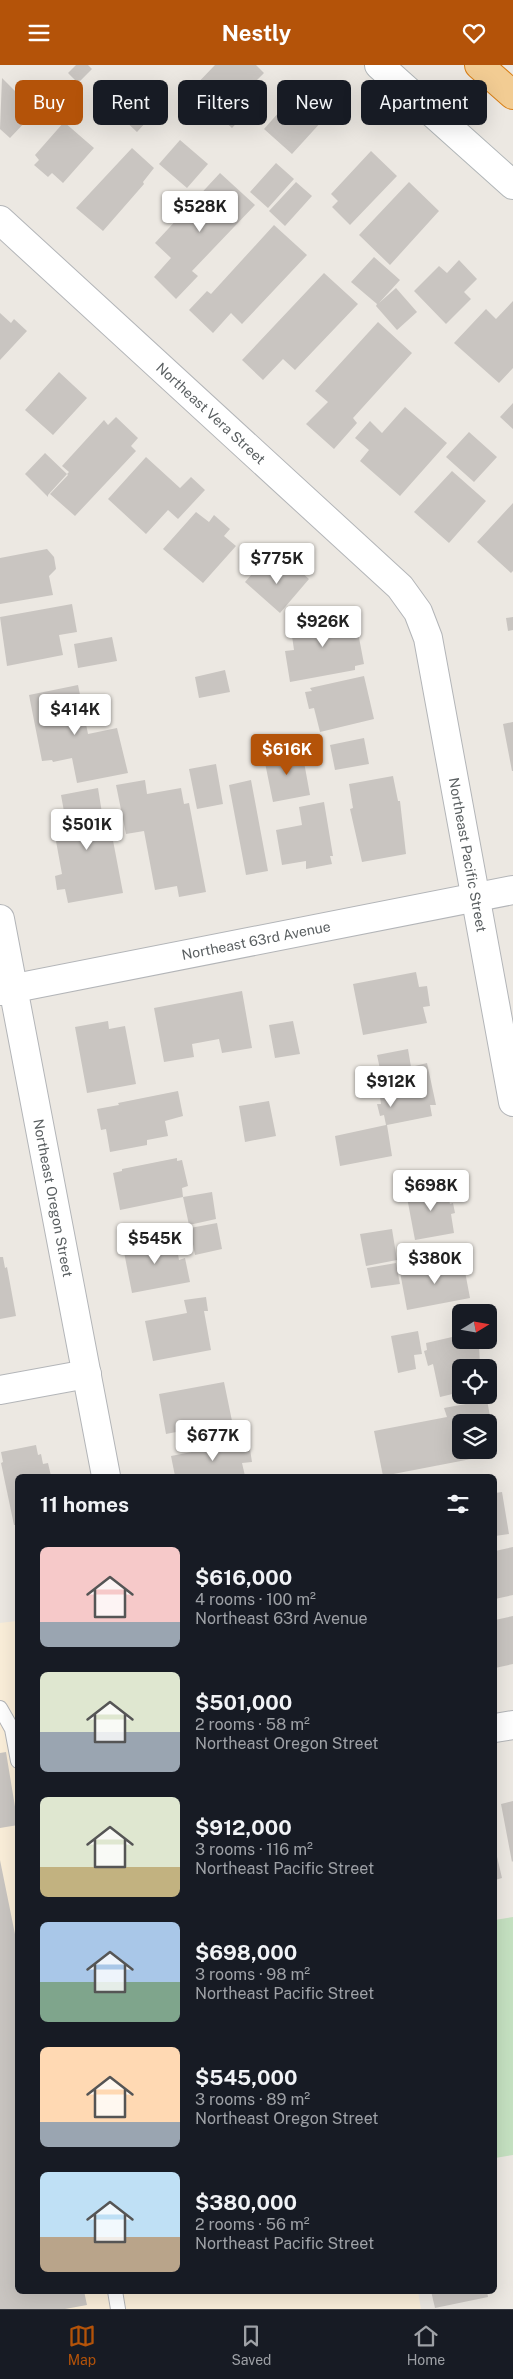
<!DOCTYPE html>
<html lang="en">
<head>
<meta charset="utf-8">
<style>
	body { margin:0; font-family:"Public Sans",sans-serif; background:#242831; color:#f1f3f6; height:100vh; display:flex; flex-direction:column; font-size:19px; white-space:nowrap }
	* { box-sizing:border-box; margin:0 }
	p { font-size:16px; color:#9ea1a6 }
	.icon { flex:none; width:28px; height:28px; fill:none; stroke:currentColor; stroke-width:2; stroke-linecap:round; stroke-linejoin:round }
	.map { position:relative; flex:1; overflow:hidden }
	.drawer { position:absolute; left:15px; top:1409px; width:482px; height:820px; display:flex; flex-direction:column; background:#171b24; border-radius:8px; box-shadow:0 5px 20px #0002 }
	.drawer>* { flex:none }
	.hud { position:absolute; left:15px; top:15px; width:484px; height:45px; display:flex; gap:10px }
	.needle { width:32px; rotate:79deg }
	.buttons { position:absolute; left:452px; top:1239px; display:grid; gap:10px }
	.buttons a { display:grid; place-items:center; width:45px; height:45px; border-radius:8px; background:#171b24; box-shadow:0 5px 20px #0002; font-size:25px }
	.price { position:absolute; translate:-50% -42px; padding:0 11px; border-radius:5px; background:#fff; color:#222; font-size:16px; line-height:32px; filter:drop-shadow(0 1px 2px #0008) }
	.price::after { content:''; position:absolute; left:50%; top:30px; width:15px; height:11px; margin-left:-8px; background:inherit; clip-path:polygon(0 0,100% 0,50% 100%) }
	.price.on { background:#b45309; color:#fff }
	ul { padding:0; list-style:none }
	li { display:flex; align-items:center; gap:15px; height:125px; padding:0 25px }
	li span { display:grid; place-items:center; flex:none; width:140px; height:100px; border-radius:8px; color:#555 }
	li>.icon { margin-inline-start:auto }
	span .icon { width:60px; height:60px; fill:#fffc; stroke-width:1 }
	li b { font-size:21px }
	h2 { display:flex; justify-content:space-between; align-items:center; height:60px; padding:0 25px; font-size:21px }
	.tag { padding:0 18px; border-radius:8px; background:#171b24; box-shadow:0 5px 20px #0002; font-size:18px; line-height:45px }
	.tag.on { background:#b45309; color:#fff }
	header { display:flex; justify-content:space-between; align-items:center; height:65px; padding:0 25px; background:#b45309; color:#fff; font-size:22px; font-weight:700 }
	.tabs { display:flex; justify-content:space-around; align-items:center; height:70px; border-top:1px solid #363941; background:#171b24; font-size:14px; color:#9ea1a6 }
	.tabs a { display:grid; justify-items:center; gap:2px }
	.tabs .on { color:#b45309 }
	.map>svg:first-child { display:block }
</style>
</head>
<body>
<header><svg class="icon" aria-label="menu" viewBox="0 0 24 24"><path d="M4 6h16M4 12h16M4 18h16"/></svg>Nestly<svg class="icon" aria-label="heart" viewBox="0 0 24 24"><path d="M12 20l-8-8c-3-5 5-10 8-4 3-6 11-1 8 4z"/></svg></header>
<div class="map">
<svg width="513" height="2244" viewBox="0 0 513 2244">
	<rect width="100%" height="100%" fill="#ece8e2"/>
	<path fill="#faeed9" d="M17,1556L18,2226H418L421,2244H0V1558Z"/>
	<path fill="#c5e1c1" d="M513,1852V2090L495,2093V1855Z"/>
	<path fill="#c9c5c1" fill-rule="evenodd" d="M76,0H88L92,4L78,18L68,8Z
		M215,0H256L264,8L238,34L250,44L232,63L191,25Z
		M2,13L23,34L34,23L46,35L10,73L0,64Z
		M304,19L333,44L292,89L264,64Z
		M131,21L157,45L137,67L122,53L125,49L115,38Z
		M64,57L94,83L63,118L52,108L48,112L34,100L39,95L35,90Z
		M180,75L208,99L187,123L159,99Z
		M132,83L154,103L143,117L144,119L103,166L76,143Z
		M371,86L397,111L350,160L332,142L338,136L331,129Z
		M276,98L294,114L268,143L250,127Z
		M220,108L255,140L192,206L198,211L176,234L154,212L171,193L155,178Z
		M296,117L312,131L285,161L269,146Z
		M409,117L439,146L390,200L359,170Z
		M274,160L307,190L242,259L231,248L213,268L189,245L207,226L211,229Z
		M374,192L400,215L379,238L396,223L417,247L397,265L376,241L377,239L351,217Z
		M459,195L477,214L464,227L471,234L446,259L414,226L439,201L447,208Z
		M324,208L358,239L295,305L283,294L263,315L242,295Z
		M513,236V303L499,318L454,278L486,244L496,254Z
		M0,248L11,258L14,254L27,266L0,295Z
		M378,257L412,288L353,353L357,358L334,384L306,359L328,337L315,326Z
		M59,307L87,333L53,370L25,345Z
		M513,338V364L500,352Z
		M405,342L447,378L400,431L360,396L369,385L355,373L370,356L382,368Z
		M116,352L138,373L131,381L136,386L75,451L50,429L68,410L67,409L48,430V432L25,409L45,388L67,409L69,407L62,401L104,355L108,360Z
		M469,367L497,392L474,417L446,392Z
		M146,392L180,423L191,412L205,425L178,454L168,445L146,469L108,434Z
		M452,406L486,436L449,478L414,447Z
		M513,438V506L511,508L477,477Z
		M196,447L209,457L214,450L230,464L224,471L236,481L203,518L163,484Z
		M47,484L54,492L56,504L49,511L53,530L0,539V493Z
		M264,495L282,511L292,499L309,514L280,548L245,517Z
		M72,539L77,567L59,570L63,590L7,601L0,552Z
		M331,542L334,563L357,562L364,599L355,601V605L290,617L285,586L294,585L292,571L305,569L301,548Z
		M513,552V565L508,566L506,553Z
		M112,572L117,596L78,603L74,579Z
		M225,605L230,627L199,633L195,612Z
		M364,611L374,654L320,667L314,643L309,644L305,627L312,626L310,623Z
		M78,620L88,669L117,663L128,708L77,718L72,693L53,697L52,695L42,696L29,630Z
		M513,657V706H512L503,659Z
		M364,673L369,699L335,705L330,680Z
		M302,686L310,730L273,737L264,693Z
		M216,699L223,739L197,744L189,704Z
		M393,711L398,736H400L406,789L362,797L350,744L353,743L349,719Z
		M145,715L147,729L181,723L184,739L189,738L206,827L179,832L177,821L155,825L144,766L126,769L116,720Z
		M251,715L268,806L246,810L229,720Z
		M98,723L105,767L111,765L123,828L68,838L65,824L57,825L55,811L62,809L56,776L69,774L61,730Z
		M324,737L333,791H330L332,799L306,804V796L282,800L276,765L302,760L299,742Z
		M416,907L419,922L427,921L430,941L423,942L427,958L363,970L353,919Z
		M242,926L252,983L222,988L219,974L192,979L194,992L164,997L154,943Z
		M108,956L109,964L125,961L136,1019L87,1028L75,962Z
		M293,956L300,989L275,993L269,960Z
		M408,984L411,1002L427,998L436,1040H430L432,1051L387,1060L392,1091L340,1101L335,1071L386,1060L384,1050L380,1051L377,1039H381L379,1024L384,1023L377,990Z
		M178,1026L183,1051L165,1056L168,1071L147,1075V1080L110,1087L106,1064L101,1065L97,1044L119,1040L118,1038Z
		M269,1036L276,1071L245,1077L239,1041Z
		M177,1093V1096L182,1095L188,1121L182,1123L183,1132L212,1127L216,1154L189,1160L183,1132L120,1145L113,1108L122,1106V1104Z
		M446,1120L450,1139L453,1138L455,1148L451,1149L454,1168L415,1175L406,1127Z
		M217,1158L222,1184L195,1190L190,1163Z
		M392,1164L397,1195L366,1201L360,1169Z
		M175,1172L179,1195L185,1193L190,1217L132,1228L123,1182Z
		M0,1192H3L5,1203L7,1202L16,1251L0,1254Z
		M463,1196L470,1233L407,1245L400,1207Z
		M396,1198L400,1219L371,1223L367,1203Z
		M206,1232L208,1246H204L211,1285L153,1296L145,1256L187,1248L184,1235Z
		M418,1266L422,1289L414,1290L416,1304L398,1308L391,1271Z
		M461,1270V1275H473L474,1279L479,1278L480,1302H461V1327L440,1332L433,1299L428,1301L424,1286L427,1285L426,1278Z
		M224,1317L232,1356L166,1369L159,1329Z
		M487,1335L497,1389L383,1411L374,1366L447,1352L444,1343ZM461,1358H489V1385H461Z
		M238,1378V1380L249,1378L252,1397L242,1398L245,1411H175L171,1391Z
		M36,1380L38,1390L41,1389L43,1399L48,1398L51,1411H18V1460H14L1,1398L3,1397L1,1387Z
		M502,1427L509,1469L495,1471V1428Z
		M513,1482V1530L495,1534V1486Z
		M513,1551V1599L495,1603V1555Z
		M6,1687L18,1760L0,1763V1688Z
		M513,1736V1796L512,1797L501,1739Z
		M495,1783L502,1813L495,1815Z
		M0,1795L18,1884V2226H84L87,2240L65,2244H0Z
		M431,2226H487L488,2232L435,2243Z"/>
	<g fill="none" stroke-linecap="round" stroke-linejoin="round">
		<g stroke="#b3b5b8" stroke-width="16">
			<path id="lane" d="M0,1643L12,1664L18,1696
				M115,2226L118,2244"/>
		</g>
		<g stroke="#b3b5b8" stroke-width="30">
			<g id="street">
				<path id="s1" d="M0,155L400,522L418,547L428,573L513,1037"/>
				<path id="s2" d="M0,854L106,1411"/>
				<path id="s3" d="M0,926L513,825"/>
				<path d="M0,1325L87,1309"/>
				<path d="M495,1663L513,1660"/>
			</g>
		</g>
		<g stroke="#b1b6b8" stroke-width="30">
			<path id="secondary" d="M379,0L513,120"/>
		</g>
		<g stroke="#d97f15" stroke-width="30">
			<path id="highway" d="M479,0L513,30"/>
		</g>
		<use href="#lane" stroke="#fff" stroke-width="14"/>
		<use href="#street" stroke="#fff" stroke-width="28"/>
		<use href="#secondary" stroke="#fff" stroke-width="28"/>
		<use href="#highway" stroke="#f2cc93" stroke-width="28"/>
	</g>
	<g text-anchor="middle" stroke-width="4" stroke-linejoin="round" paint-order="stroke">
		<g font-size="14" fill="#5a5f61" stroke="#fff">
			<text dy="5" stroke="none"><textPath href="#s1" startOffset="286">Northeast Vera Street</textPath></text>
			<text dy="5" stroke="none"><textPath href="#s1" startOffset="822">Northeast Pacific Street</textPath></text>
			<text dy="5" stroke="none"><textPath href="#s3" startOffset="261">Northeast 63rd Avenue</textPath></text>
			<text dy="5" stroke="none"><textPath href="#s2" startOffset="284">Northeast Oregon Street</textPath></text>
		</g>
	</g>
</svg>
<div class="buttons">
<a><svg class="needle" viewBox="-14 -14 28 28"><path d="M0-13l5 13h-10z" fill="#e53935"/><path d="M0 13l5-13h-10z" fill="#9ea1a6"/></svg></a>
<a><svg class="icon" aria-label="locate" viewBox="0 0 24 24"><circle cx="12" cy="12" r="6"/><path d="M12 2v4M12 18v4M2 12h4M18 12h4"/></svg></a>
<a><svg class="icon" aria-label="layers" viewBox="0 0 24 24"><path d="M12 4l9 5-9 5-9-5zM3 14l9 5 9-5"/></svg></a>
</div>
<b class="price" style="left:200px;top:168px">$528K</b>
<b class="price" style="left:277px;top:520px">$775K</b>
<b class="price" style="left:323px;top:583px">$926K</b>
<b class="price" style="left:75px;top:671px">$414K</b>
<b class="price on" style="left:287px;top:711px">$616K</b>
<b class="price" style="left:87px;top:786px">$501K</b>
<b class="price" style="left:391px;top:1043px">$912K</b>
<b class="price" style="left:431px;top:1147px">$698K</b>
<b class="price" style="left:155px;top:1200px">$545K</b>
<b class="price" style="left:435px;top:1220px">$380K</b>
<b class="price" style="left:213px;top:1397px">$677K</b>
<div class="hud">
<a class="tag on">Buy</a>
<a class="tag">Rent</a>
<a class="tag">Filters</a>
<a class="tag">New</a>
<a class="tag">Apartment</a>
</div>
<section class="drawer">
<h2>11 homes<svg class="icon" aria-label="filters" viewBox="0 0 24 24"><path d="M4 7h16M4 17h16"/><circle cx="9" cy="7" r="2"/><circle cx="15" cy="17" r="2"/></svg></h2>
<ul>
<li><span style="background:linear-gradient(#f6c9c9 75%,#9aa5b1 0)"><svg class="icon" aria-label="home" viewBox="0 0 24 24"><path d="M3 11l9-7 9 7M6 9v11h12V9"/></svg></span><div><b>$616,000</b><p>4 rooms · 100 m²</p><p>Northeast 63rd Avenue</p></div></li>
<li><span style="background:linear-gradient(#dfe7d0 60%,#9aa5b1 0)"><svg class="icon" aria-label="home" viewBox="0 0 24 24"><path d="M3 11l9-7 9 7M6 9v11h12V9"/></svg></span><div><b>$501,000</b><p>2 rooms · 58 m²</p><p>Northeast Oregon Street</p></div></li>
<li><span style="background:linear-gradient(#dfe7d0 70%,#c2b280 0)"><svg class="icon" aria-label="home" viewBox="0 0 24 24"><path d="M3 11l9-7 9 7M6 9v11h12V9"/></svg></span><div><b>$912,000</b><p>3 rooms · 116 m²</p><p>Northeast Pacific Street</p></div></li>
<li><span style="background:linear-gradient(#a9c7e8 60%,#7fa58c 0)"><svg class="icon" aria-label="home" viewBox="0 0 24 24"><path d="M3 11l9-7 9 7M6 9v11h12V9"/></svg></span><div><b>$698,000</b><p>3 rooms · 98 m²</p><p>Northeast Pacific Street</p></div></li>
<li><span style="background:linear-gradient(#ffd9b3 75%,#9aa5b1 0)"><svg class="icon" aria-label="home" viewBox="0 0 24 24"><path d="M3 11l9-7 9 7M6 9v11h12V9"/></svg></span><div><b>$545,000</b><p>3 rooms · 89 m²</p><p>Northeast Oregon Street</p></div></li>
<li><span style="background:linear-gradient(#bfe0f5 65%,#b9a48a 0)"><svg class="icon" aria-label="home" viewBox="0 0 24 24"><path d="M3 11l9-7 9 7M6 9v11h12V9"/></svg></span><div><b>$380,000</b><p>2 rooms · 56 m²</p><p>Northeast Pacific Street</p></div></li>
</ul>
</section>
</div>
<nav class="tabs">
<a class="on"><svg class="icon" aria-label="map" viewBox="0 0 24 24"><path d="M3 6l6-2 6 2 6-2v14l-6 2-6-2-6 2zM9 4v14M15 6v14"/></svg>Map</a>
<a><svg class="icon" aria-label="saved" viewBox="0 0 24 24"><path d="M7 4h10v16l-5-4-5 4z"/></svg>Saved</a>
<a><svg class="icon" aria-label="home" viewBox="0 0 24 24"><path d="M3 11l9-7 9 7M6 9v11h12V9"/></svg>Home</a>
</nav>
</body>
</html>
